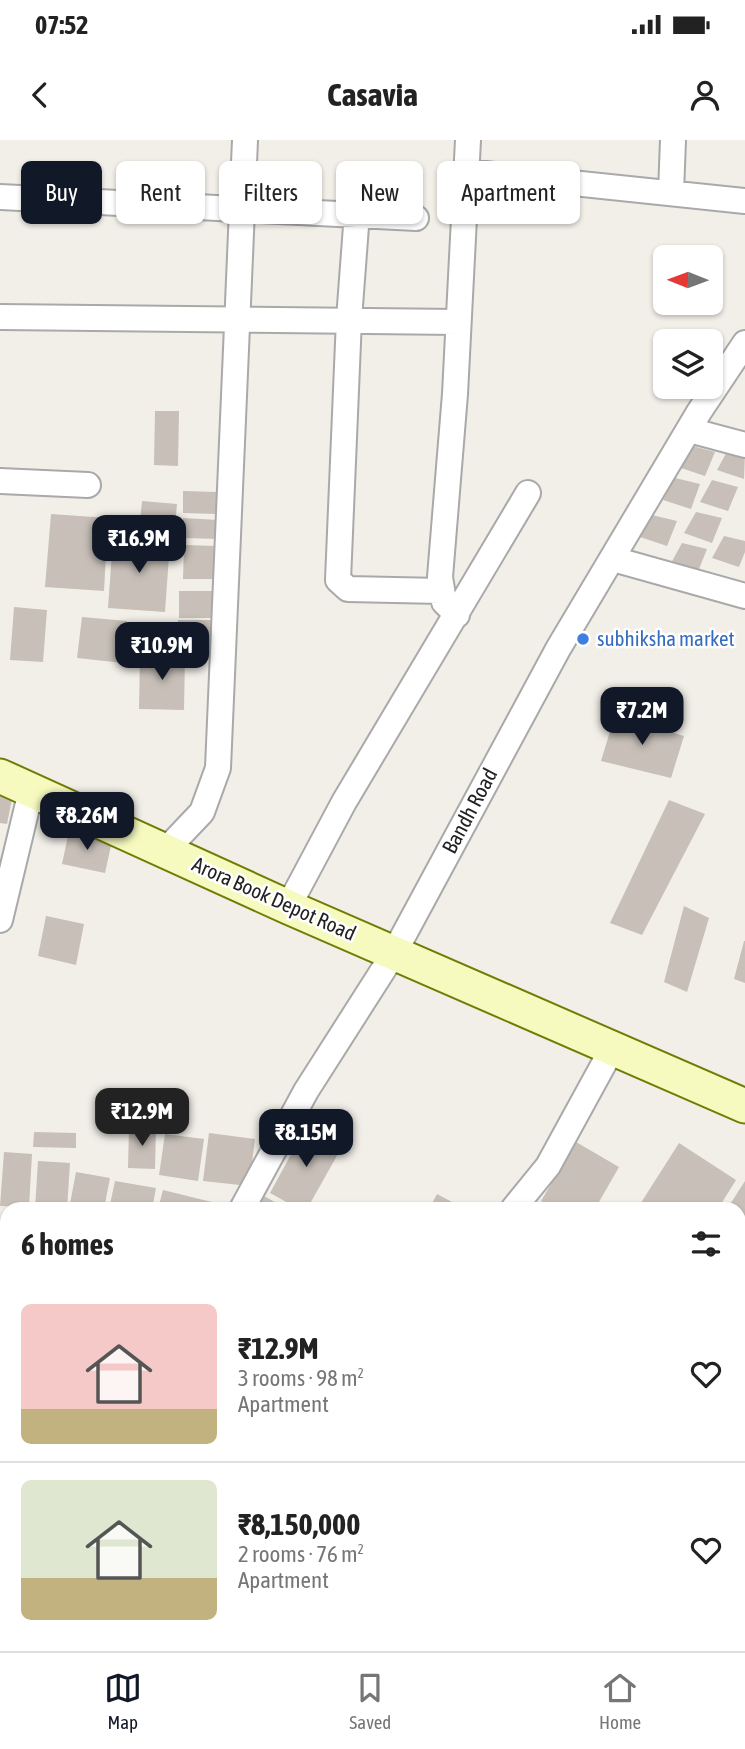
<!DOCTYPE html>
<html lang="en">
<head>
<meta charset="utf-8">
<style>
	body { margin:0; font-family:"Asap Condensed",sans-serif; background:#f6f6f6; color:#222; height:100vh; display:flex; flex-direction:column; font-size:26px; white-space:nowrap }
	* { box-sizing:border-box; margin:0 }
	p { font-size:23px; color:#767676 }
	.icon { flex:none; width:38px; height:38px; fill:none; stroke:currentColor; stroke-width:2; stroke-linecap:round; stroke-linejoin:round }
	.map { position:relative; flex:1; overflow:hidden }
	.side { position:absolute; left:0px; top:1062px; width:746px; height:450px; display:flex; flex-direction:column; background:#fff; border-radius:21px 21px 0 0; box-shadow:0 2px 5px #0004 }
	.side>* { flex:none }
	.guide { position:absolute; left:21px; top:21px; width:704px; height:63px; display:flex; gap:14px }
	.needle { width:46px; rotate:271deg }
	.tools { position:absolute; left:653px; top:105px; display:grid; gap:14px }
	.tools a { display:grid; place-items:center; width:70px; height:70px; border-radius:10px; background:#fff; box-shadow:0 2px 5px #0004; font-size:35px }
	.price { position:absolute; translate:-50% -60px; padding:0 16px; border-radius:14px; background:#111827; color:#fff; font-size:23px; line-height:46px; filter:drop-shadow(0 2px 4px #0008) }
	.price::after { content:''; position:absolute; left:50%; top:42px; width:21px; height:16px; margin-left:-10px; background:inherit; clip-path:polygon(0 0,100% 0,50% 100%) }
	.price.active { background:#222; color:#fff }
	ul { padding:0; list-style:none }
	li { display:flex; align-items:center; gap:21px; height:175px; padding:0 21px }
	li+li { border-top:2px solid #e0e0e0 }
	li span { display:grid; place-items:center; flex:none; width:196px; height:140px; border-radius:10px; color:#555 }
	li>.icon { margin-inline-start:auto }
	span .icon { width:84px; height:84px; fill:#fffc; stroke-width:1 }
	li b { font-size:30px }
	h2 { display:flex; justify-content:space-between; align-items:center; height:84px; padding:0 21px; font-size:30px }
	.tag { padding:0 24px; border-radius:10px; background:#fff; box-shadow:0 2px 5px #0004; font-size:24px; line-height:63px }
	.tag.active { background:#111827; color:#fff }
	.status { display:flex; justify-content:space-between; align-items:center; height:49px; padding:0 35px; background:#fff; direction:ltr }
	.status svg { height:19px; fill:currentColor }
	header { display:flex; justify-content:space-between; align-items:center; height:91px; padding:0 21px; background:#fff; font-size:32px; font-weight:700 }
	.menu { display:flex; justify-content:space-around; align-items:center; height:98px; border-top:2px solid #e0e0e0; background:#fff; font-size:19px; color:#767676 }
	.menu a { display:grid; justify-items:center; gap:4px }
	.menu .active { color:#111827 }
	.map>svg:first-child { display:block }
</style>
</head>
<body>
<div class="status"><b>07:52</b><svg viewBox="0 0 49 12"><path d="M0 12V9h3v3zM5 12V6h3v6zM10 12V3h3v9zM15 12V0h3v12zM26 1h20v11H26zM47 4h2v5h-2z"/></svg></div>
<header><svg class="icon" aria-label="back" viewBox="0 0 24 24"><path d="M15 5l-7 7 7 7"/></svg>Casavia<svg class="icon" aria-label="person" viewBox="0 0 24 24"><circle cx="12" cy="8" r="4"/><path d="M4 21q1-7 8-7t8 7"/></svg></header>
<div class="map">
<svg width="745" height="1511" viewBox="0 0 745 1511">
	<rect width="100%" height="100%" fill="#f2efe9"/>
	<path fill="#c7bfb8" d="M155,271H179L178,326L154,325Z
		M689,305L715,312L705,336L678,327Z
		M729,308L745,312L744,339L717,330Z
		M675,338L700,344L691,369L663,360Z
		M712,340L738,347L728,371L700,362Z
		M183,351L217,352V374L183,373Z
		M142,361L177,364L174,396L139,393Z
		M696,372L722,378L712,403L684,393Z
		M51,374L108,378L104,451L45,447Z
		M652,375L677,381L667,406L640,397Z
		M183,378L219,380L218,399L182,398Z
		M724,396L745,401V412L739,427L712,418Z
		M113,398L170,402L165,472L108,468Z
		M682,403L707,409L697,434L670,425Z
		M184,405L217,406V439H183Z
		M179,451H215V478H179Z
		M14,467L47,470L43,522L10,520Z
		M82,477L127,481L123,523L77,518Z
		M178,480H214V512L178,511Z
		M140,515H185L184,570L139,569Z
		M615,575L684,596L671,638L601,621Z
		M0,651L13,654L7,684L0,683Z
		M669,660L705,674L642,795L610,783Z
		M69,691L112,701L105,733L62,724Z
		M684,766L709,778L687,852L664,842Z
		M46,776L84,784L76,825L38,816Z
		M744,801H745V843L734,839Z
		M307,985L343,1005L307,1069H299L270,1053Z
		M129,988L156,989L155,1029L128,1028Z
		M34,992L76,993V1008L33,1007Z
		M209,993L255,999L249,1046L203,1041Z
		M165,994L204,999L198,1041L159,1035Z
		M576,1002L619,1027L595,1069H555L541,1061Z
		M679,1003L736,1040L718,1069H637Z
		M4,1012L32,1014L29,1067L0,1066Z
		M38,1021L70,1023L67,1069H35Z
		M76,1032L110,1038L104,1069H69Z
		M115,1041L156,1048L152,1069H109Z
		M745,1041V1118L738,1114V1069H727Z
		M163,1050L224,1065V1069H158Z
		M437,1054L465,1069H429Z
		M264,1056L287,1069H257Z
		M0,1117L7,1118V1157L0,1156Z
		M0,1310H7V1414L0,1413Z
		M738,1323H745V1377H738Z
		M29,1505H54L53,1511H28Z
		M61,1505L85,1506L84,1511H60Z
		M243,1505H285L284,1511H241Z
		M288,1505H342L341,1511H306Z
		M496,1505H541L540,1511H494Z
		M568,1505H611L610,1511H568Z
		M617,1505H657V1511H617Z"/>
	<g fill="none" stroke-linecap="round" stroke-linejoin="round">
		<g stroke="#a9a9a9" stroke-width="28">
			<path id="street" d="M467,32L745,61
				M671,53L673,0
				M0,57L416,78
				M357,73L349,179L338,440L348,449L441,451
				M0,177L457,182
				M689,290L745,305
				M0,341L88,345
				M613,419L745,456
				M457,475L444,462L440,437L455,254L468,0
				M166,710L202,672L218,628L245,0
				M288,767L344,662L528,353
				M0,780L31,651
				M242,1069L306,951L394,813L558,509L699,272L745,203
				M513,1069L548,1026L612,909
				M738,1409L745,1410
				M0,1477L7,1479
				M11,1511L13,1505
				M355,1511L357,1505
				M551,1511V1505"/>
		</g>
		<g stroke="#707d05" stroke-width="37">
			<path id="secondary" d="M0,636L288,767L745,966"/>
		</g>
		<use href="#street" stroke="#fff" stroke-width="24"/>
		<use href="#secondary" stroke="#f7fabf" stroke-width="33"/>
	</g>
	<circle fill="#3f7fe0" stroke="#fff" stroke-width="2.5" cx="583" cy="499" r="7"/>
	<g text-anchor="middle" stroke-width="5" stroke-linejoin="round" paint-order="stroke">
		<g font-size="21" fill="#366cbe" stroke="#fff" text-anchor="start">
			<text x="597" y="506">subhiksha market</text>
		</g>
		<g font-size="21" fill="#222" stroke="#fff">
			<text transform="translate(470 671) rotate(-62)" y="7">Bandh Road</text>
			<text transform="translate(274 759) rotate(24)" y="7">Arora Book Depot Road</text>
		</g>
	</g>
</svg>
<div class="tools">
<a><svg class="needle" viewBox="-14 -14 28 28"><path d="M0-13l5 13h-10z" fill="#e53935"/><path d="M0 13l5-13h-10z" fill="#767676"/></svg></a>
<a><svg class="icon" aria-label="layers" viewBox="0 0 24 24"><path d="M12 4l9 5-9 5-9-5zM3 14l9 5 9-5"/></svg></a>
</div>
<b class="price" style="left:139px;top:435px">₹16.9M</b>
<b class="price" style="left:162px;top:542px">₹10.9M</b>
<b class="price" style="left:642px;top:607px">₹7.2M</b>
<b class="price" style="left:87px;top:712px">₹8.26M</b>
<b class="price active" style="left:142px;top:1008px">₹12.9M</b>
<b class="price" style="left:306px;top:1029px">₹8.15M</b>
<div class="guide">
<a class="tag active">Buy</a>
<a class="tag">Rent</a>
<a class="tag">Filters</a>
<a class="tag">New</a>
<a class="tag">Apartment</a>
</div>
<section class="side">
<h2>6 homes<svg class="icon" aria-label="filters" viewBox="0 0 24 24"><path d="M4 7h16M4 17h16"/><circle cx="9" cy="7" r="2"/><circle cx="15" cy="17" r="2"/></svg></h2>
<ul>
<li><span style="background:linear-gradient(#f6c9c9 75%,#c2b280 0)"><svg class="icon" aria-label="home" viewBox="0 0 24 24"><path d="M3 11l9-7 9 7M6 9v11h12V9"/></svg></span><div><b>₹12.9M</b><p>3 rooms · 98 m²</p><p>Apartment</p></div><svg class="icon" aria-label="heart" viewBox="0 0 24 24"><path d="M12 20l-8-8c-3-5 5-10 8-4 3-6 11-1 8 4z"/></svg></li>
<li><span style="background:linear-gradient(#dfe7d0 70%,#c2b280 0)"><svg class="icon" aria-label="home" viewBox="0 0 24 24"><path d="M3 11l9-7 9 7M6 9v11h12V9"/></svg></span><div><b>₹8,150,000</b><p>2 rooms · 76 m²</p><p>Apartment</p></div><svg class="icon" aria-label="heart" viewBox="0 0 24 24"><path d="M12 20l-8-8c-3-5 5-10 8-4 3-6 11-1 8 4z"/></svg></li>
</ul>
</section>
</div>
<nav class="menu">
<a class="active"><svg class="icon" aria-label="map" viewBox="0 0 24 24"><path d="M3 6l6-2 6 2 6-2v14l-6 2-6-2-6 2zM9 4v14M15 6v14"/></svg>Map</a>
<a><svg class="icon" aria-label="saved" viewBox="0 0 24 24"><path d="M7 4h10v16l-5-4-5 4z"/></svg>Saved</a>
<a><svg class="icon" aria-label="home" viewBox="0 0 24 24"><path d="M3 11l9-7 9 7M6 9v11h12V9"/></svg>Home</a>
</nav>
</body>
</html>
